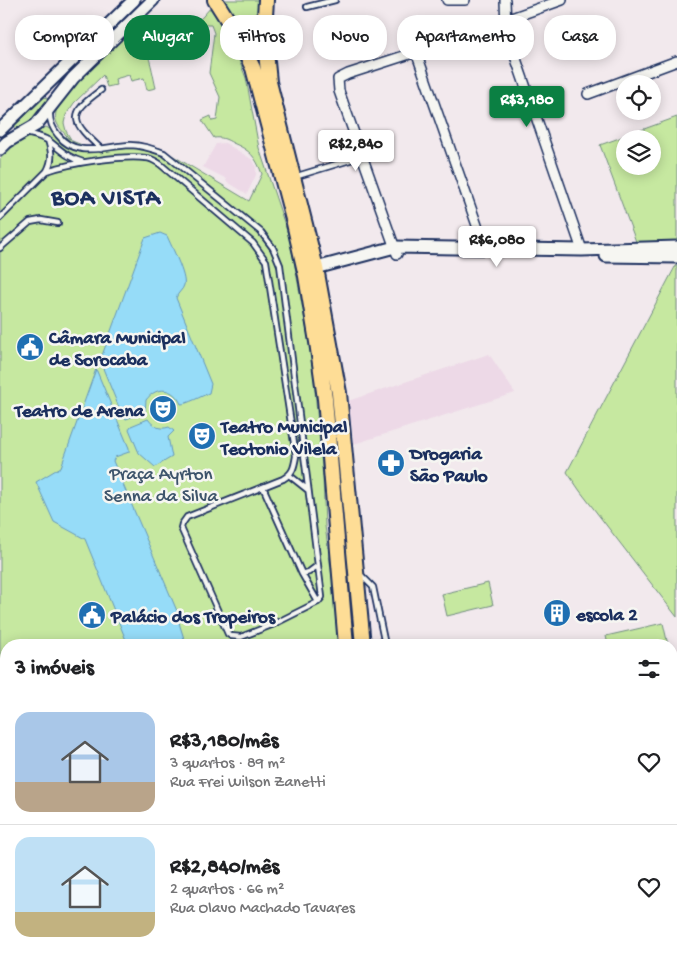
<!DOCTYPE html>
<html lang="pt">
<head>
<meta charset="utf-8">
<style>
	body { margin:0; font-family:"Gochi Hand",sans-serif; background:#f6f6f6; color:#202124; height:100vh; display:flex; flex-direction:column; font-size:19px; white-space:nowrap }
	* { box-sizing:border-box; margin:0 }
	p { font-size:16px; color:#757577 }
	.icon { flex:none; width:28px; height:28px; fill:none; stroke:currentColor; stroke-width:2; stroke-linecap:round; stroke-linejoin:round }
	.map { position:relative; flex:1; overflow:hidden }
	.drawer { position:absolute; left:0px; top:639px; width:678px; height:321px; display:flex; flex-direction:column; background:#fff; border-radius:20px 20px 0 0; box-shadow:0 2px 12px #0003 }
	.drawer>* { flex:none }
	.hud { position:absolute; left:15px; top:15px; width:648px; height:45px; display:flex; gap:10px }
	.controls { position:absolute; left:616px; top:75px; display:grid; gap:10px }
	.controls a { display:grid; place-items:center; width:45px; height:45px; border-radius:50%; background:#fff; box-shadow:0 2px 12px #0003; font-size:25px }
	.price { position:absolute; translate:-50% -42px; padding:0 11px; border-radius:5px; background:#fff; color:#222; font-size:16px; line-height:32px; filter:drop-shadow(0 1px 2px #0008) }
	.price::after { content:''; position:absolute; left:50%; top:30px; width:15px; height:11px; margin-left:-8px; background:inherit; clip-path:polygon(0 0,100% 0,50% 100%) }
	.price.active { background:#0b8043; color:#fff }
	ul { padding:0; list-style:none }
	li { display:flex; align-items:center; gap:15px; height:125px; padding:0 15px }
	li+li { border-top:1px solid #e0e0e0 }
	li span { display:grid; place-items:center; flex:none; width:140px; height:100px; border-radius:15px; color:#555 }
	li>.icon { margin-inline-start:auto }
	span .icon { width:60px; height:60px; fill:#fffc; stroke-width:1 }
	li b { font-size:21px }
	h2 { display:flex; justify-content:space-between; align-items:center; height:60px; padding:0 15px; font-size:21px }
	.chip { padding:0 18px; border-radius:20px; background:#fff; box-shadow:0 2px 12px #0003; font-size:18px; line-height:45px }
	.chip.active { background:#0b8043; color:#fff }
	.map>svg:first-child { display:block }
</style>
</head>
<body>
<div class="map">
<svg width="677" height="959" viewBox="0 0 677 959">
	<rect width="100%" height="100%" fill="#f2e9ed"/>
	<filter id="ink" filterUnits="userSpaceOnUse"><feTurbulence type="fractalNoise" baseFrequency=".02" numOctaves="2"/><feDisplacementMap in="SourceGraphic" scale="10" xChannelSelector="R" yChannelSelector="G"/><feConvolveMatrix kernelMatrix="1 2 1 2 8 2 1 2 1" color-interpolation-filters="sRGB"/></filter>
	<g filter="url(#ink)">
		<path fill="#edd9e7" d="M225,143L253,160L256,166V175L247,194L226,181L227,179L203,167L216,144Z
			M489,354L515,393L354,444L348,401Z
			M0,741L6,761V954L0,959Z"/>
		<path fill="#c6e8a0" stroke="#708c7f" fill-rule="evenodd" d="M219,0H261V25L334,385L359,645H351L333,443L264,94Z
			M212,6L227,30L246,78L259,148L290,240L312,358L323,478L325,526L334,591L339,645H6V761L0,741V159L24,136L46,127L70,139C55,124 51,119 61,99L120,37C148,27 151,69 156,88L147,90L144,78L131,81L129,75L115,79L116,85L107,87L103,75L74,103L66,115L64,123L66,131L72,141L87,147L137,142L160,148L249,201L262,174C256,157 250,150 233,143C226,139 222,137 214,138L202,120L211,116L212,121L217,120L220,97L209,73L214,33L211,25H203L187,34Z
			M45,97L49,100L36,120L21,129L15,128V125Z
			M677,117V245L641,255L600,145ZM625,139H652V166H625Z
			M676,265L677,267V617L580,491L567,472Z
			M488,583L493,605L447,616L442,594Z
			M663,623L668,645H608L606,636Z
			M671,659L677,684V726L671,728Z
			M677,740V785L671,791V741Z
			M6,852V954H364L365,959H0V854Z"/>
		<path fill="#96dcf8" stroke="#6597ba" d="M160,233L167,236C171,245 187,277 184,285C183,290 178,292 176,298L211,384L209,393C202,396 187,404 181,404C174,388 157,385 146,400L145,412L126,419L122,415L100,361L145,238Z
			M96,369L129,448V452L115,457L113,461L177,611L180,626L186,645H128L85,539L54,522L36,482L61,467Z
			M148,419C154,427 160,430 169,427L174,431L168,437L172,457L155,467L139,453L129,429L131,426Z"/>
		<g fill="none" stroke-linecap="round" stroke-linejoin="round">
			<g stroke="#1b2f5e" stroke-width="8">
				<path id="lane" d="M307,7L335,0
					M137,16C143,33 152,38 164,49
					M125,30C139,30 142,40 151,49H164
					M26,133C34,135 43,137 49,141C61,150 68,158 83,162
					M101,149C72,122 66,115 101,90
					M47,171C70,163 122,155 146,158C151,158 155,161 160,164L253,243L266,261L296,456C294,468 293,473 283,479L187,517L182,524L181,528L228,634L231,636L241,637L274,624L318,602L322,597L280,265L273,248L261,232L164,153C153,149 142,145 130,145C105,146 76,159 58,135C52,128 49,121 50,111
					M294,177L363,156
					M0,218L47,171C53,159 52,153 48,140
					M0,248L30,222L41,220L58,223
					M289,475L308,490
					M263,487L302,574L309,572L317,566
					M302,574L318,602
					M361,575L373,587L385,645"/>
			</g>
			<g stroke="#1b2f5e" stroke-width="12">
				<path id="street" d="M447,0H465
					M505,0L506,30L582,250
					M416,52L485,248
					M588,94L677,61
					M397,254L339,91L338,79L348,74L416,52L562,0"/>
			</g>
			<g stroke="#1b2f5e" stroke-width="15">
				<path id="secondary" d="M0,130L134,0
					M0,149L7,142L36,125L73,78L153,0
					M606,256L677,257
					M316,268L395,247L582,250L677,247"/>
			</g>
			<g stroke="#1b2f5e" stroke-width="18">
				<path id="primary" d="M215,0L234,30L253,68L294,223L306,276L317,342L325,399L346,645
					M266,0L264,32L269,82L316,268L339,393L363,645
					M422,954L424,959
					M377,959L381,954"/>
			</g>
			<use href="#lane" stroke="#f6f6f2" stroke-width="4.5"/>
			<use href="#street" stroke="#f6f6f2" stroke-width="9"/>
			<use href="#secondary" stroke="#f6f6f2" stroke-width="11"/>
			<use href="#primary" stroke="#fedd96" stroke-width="14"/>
		</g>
	</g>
	<defs>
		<g id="civic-disc" transform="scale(1.4375)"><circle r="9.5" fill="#1f6fb2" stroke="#f6f6f2"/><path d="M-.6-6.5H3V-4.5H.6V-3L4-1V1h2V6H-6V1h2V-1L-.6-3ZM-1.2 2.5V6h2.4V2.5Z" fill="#fff"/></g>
		<g id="theatre-disc" transform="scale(1.4375)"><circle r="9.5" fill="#1f6fb2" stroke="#f6f6f2"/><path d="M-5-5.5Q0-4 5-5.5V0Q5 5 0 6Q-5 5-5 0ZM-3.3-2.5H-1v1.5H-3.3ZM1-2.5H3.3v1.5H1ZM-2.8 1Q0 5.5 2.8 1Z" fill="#fff"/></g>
		<g id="pharmacy-disc" transform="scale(1.4375)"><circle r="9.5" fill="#1f6fb2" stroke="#f6f6f2"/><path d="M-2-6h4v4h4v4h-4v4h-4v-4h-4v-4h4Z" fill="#fff"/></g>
		<g id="building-disc" transform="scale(1.4375)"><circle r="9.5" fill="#1f6fb2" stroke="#f6f6f2"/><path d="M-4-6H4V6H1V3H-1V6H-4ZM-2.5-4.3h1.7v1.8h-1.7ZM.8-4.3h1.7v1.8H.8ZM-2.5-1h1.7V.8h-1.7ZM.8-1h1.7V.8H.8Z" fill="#fff"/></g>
	</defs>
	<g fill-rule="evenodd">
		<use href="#civic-disc" x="30" y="347"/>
		<use href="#theatre-disc" x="163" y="409"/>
		<use href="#theatre-disc" x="202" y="436"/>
		<use href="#pharmacy-disc" x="391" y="463"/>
		<use href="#building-disc" x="557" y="613"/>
		<use href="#civic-disc" x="92" y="615"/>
	</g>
	<g text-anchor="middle" stroke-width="5" stroke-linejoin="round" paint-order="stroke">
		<g font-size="19" font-weight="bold" fill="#1b2f5e" stroke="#f6f6f2" text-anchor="start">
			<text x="49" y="343">Câmara Municipal<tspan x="49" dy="22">de Sorocaba</tspan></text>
			<text x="144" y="416" text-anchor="end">Teatro de Arena</text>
			<text x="221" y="432">Teatro Municipal<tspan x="221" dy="22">Teotonio Vilela</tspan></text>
			<text x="410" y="459">Drogaria<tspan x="410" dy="22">São Paulo</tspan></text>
			<text x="576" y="620">escola 2</text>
			<text x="111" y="622">Palácio dos Tropeiros</text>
		</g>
		<g font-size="19" fill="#3d546b" stroke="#f6f6f2">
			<text x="161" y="479">Praça Ayrton<tspan x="161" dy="22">Senna da Silva</tspan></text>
		</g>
		<g font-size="24" font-weight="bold" letter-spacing="1" fill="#1b2f5e" stroke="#f6f6f2">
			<text x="106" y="204">BOA VISTA</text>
		</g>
	</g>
</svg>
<div class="controls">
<a><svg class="icon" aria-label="locate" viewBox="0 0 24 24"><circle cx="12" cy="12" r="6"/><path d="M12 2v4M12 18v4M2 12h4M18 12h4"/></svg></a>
<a><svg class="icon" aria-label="layers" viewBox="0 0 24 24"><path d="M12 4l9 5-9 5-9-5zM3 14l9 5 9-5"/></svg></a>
</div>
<b class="price active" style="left:527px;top:128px">R$3,180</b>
<b class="price" style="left:356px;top:172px">R$2,840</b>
<b class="price" style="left:497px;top:268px">R$6,080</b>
<div class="hud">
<a class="chip">Comprar</a>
<a class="chip active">Alugar</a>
<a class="chip">Filtros</a>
<a class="chip">Novo</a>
<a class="chip">Apartamento</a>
<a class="chip">Casa</a>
</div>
<section class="drawer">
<h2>3 imóveis<svg class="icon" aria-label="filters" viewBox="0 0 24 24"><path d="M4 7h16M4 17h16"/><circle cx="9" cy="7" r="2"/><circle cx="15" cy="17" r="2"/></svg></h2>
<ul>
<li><span style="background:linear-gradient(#a9c7e8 70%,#b9a48a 0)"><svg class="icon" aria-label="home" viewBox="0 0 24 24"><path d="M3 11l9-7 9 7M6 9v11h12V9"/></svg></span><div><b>R$3,180/mês</b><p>3 quartos · 89 m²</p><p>Rua Frei Wilson Zanetti</p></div><svg class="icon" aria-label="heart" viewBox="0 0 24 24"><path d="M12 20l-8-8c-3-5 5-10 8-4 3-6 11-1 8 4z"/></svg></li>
<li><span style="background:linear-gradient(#bfe0f5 75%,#c2b280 0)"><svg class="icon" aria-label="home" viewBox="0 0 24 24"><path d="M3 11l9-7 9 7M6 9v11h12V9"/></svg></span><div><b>R$2,840/mês</b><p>2 quartos · 66 m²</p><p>Rua Olavo Machado Tavares</p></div><svg class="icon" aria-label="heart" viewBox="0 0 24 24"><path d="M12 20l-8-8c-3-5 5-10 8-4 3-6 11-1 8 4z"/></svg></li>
</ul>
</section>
</div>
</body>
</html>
